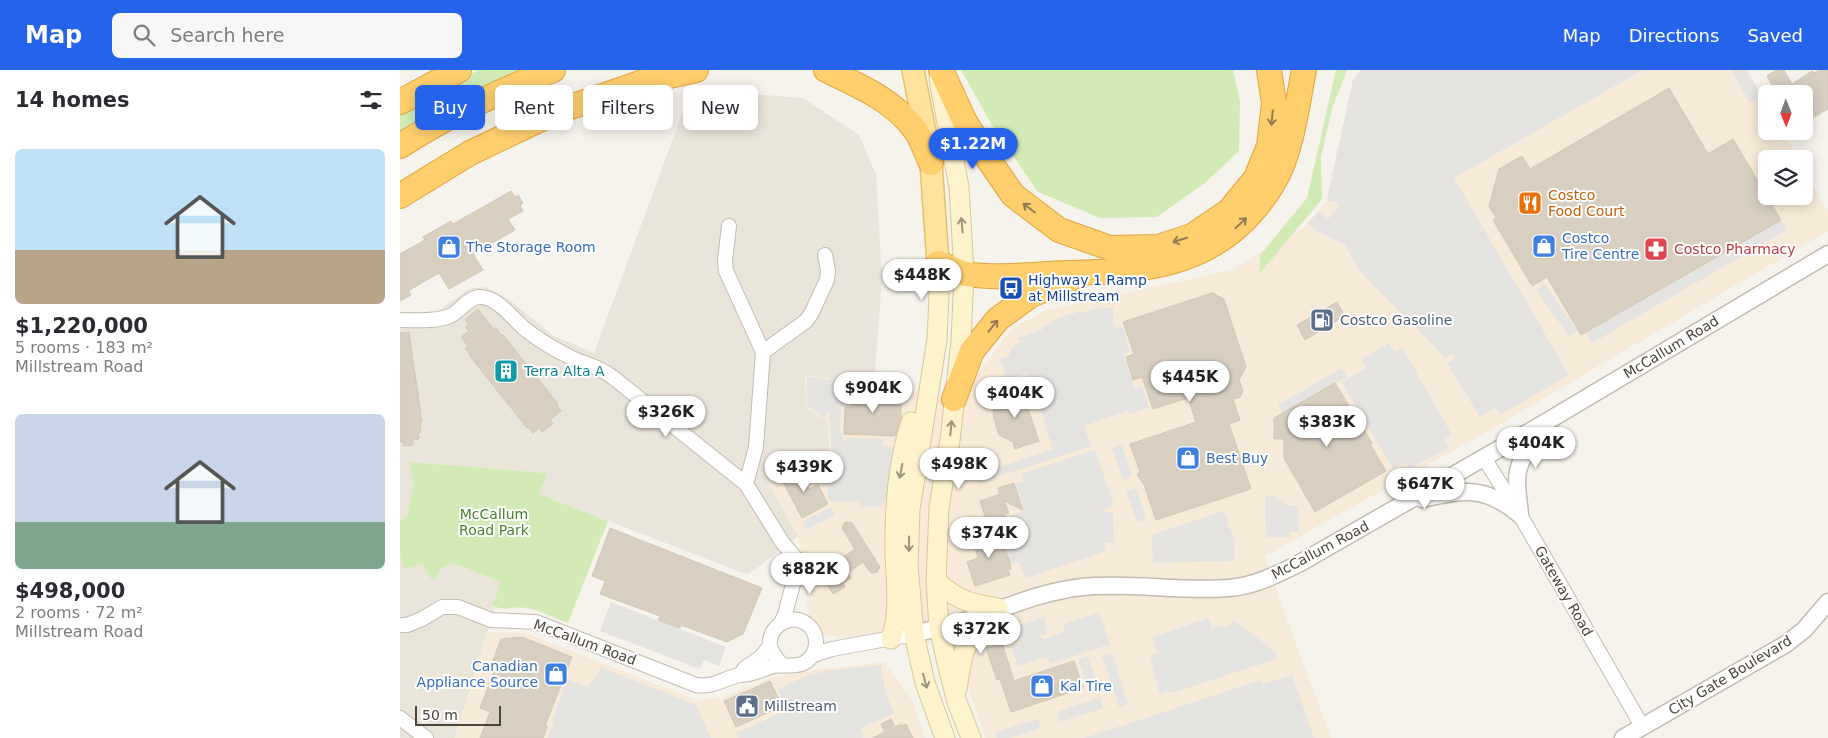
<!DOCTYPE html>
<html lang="en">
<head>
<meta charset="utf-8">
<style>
	body { margin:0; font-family:"DejaVu Sans",sans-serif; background:#f7f7f7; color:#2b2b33; height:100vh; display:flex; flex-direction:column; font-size:19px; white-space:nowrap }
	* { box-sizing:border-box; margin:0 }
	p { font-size:16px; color:#7c7c81 }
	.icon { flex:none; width:28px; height:28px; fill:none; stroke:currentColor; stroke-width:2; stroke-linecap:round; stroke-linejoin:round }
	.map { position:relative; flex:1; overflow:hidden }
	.details { display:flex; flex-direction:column; background:#fff; width:400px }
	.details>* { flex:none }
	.hud { position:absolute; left:15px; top:15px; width:475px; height:45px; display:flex; gap:10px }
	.needle { width:32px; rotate:179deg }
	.controls { position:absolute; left:1358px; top:15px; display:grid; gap:10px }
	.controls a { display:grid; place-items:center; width:55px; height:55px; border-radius:8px; background:#fff; box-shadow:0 2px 12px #0003; font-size:25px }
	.scale { position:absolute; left:15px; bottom:12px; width:86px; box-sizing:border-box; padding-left:5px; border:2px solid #4b4439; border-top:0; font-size:14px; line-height:18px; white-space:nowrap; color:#4b4439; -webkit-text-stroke:4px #fff; paint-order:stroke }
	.price { position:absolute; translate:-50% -42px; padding:0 11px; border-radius:18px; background:#fff; color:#222; font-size:16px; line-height:32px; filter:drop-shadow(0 1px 2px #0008) }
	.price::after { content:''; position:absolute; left:50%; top:30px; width:15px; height:11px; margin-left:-8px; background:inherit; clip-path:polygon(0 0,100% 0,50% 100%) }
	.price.current { background:#2563eb; color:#fff }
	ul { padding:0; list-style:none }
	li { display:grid; align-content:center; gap:10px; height:265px; padding:0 15px }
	li span { display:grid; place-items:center; height:155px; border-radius:8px; color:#555 }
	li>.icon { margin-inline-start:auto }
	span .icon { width:90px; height:90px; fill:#fffc; stroke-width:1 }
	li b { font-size:21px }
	h2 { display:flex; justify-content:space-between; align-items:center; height:60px; padding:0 15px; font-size:21px }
	.pill { padding:0 18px; border-radius:8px; background:#fff; box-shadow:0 2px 12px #0003; font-size:18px; line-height:45px }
	.pill.current { background:#2563eb; color:#fff }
	header { display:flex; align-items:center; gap:30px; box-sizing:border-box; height:70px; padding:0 25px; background:#2563eb; color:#fff }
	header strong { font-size:24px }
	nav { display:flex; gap:28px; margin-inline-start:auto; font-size:18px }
	.search { width:350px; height:45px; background:#f7f7f7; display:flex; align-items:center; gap:12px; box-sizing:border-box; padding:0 18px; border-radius:8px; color:#7c7c81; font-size:19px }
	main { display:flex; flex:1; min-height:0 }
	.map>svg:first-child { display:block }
</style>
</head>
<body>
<header>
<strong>Map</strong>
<div class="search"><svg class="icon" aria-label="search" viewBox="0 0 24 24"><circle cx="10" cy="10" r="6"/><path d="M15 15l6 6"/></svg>Search here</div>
<nav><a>Map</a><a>Directions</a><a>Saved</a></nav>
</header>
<main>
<section class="details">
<h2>14 homes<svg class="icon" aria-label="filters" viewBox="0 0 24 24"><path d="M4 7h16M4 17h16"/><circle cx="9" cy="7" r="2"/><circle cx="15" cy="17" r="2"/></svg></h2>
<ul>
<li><span style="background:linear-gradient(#bfe0f5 65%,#b9a48a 0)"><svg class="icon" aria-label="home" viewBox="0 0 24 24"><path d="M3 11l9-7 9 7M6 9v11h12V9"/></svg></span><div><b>$1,220,000</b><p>5 rooms · 183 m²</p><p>Millstream Road</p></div></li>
<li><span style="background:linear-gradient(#c9d6e8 70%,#7fa58c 0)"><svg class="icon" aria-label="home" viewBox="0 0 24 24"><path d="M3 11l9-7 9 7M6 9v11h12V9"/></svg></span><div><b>$498,000</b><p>2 rooms · 72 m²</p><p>Millstream Road</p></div></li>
</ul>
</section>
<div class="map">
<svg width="1428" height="668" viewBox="0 0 1428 668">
	<rect width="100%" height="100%" fill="#f6f3ec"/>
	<path fill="#eae5da" d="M340,23L403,28L459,65L476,104L482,207L474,316L406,305V337L428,352L430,391L369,385L364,405L398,466L348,505L139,424L147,403L11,392L13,416L7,447L0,450V243L38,241L69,219L86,217L107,228L154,266L194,283L288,28Z
		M0,483L4,499L22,494L36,509L40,499L53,493L101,512L92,535L95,537L55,668H0Z"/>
	<path fill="#f7ead8" d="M961,0H1347L1366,34V61H1382L1398,89H1366V126H1404V100L1428,142V161L1085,363L865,486L880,530L931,668H585L560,591V574L424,566L408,548L406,505L398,466L364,405L369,385L430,390L428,353L406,337L405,305L508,322L558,327L575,308L613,257L648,240L831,200L903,158L926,132L953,10Z
		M88,562L125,563L297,630L320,628L370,608L415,600L485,592L513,632L525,668H55Z"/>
	<path fill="#d2eab5" d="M79,0H127L0,65V43L31,24Z
		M561,0H833L840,31L839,81L805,113L757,147L700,148L638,122L592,55Z
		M936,0H947L932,39L921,87L922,129L860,203V185L907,128Z
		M10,392L147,403L139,424L208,451L168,553C154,548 140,540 126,538C113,536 103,542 92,535L101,512L53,493L40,499L36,509L32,510L22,494L4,499L0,483V450L7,447L13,416Z"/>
	<path fill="#e5e3e0" d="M961,0H1243L1054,108L1169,305L1100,345L1095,338L1080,347L1047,293L1055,288L1053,284L1045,288L960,201L945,175L917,161L908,153L919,141L928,149L938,137L939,133L927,130L953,10Z
		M1331,0H1347L1362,27L1350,33Z
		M1381,150L1387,160L1192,273L1186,263Z
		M1145,214L1177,261L1169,266L1136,220Z
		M713,238L714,258L722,256L730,282L723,284L735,318L742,316L749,338L729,344L728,341L684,356L691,376L579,413L577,405L653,379L628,303L607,309L600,289L609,286L611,279L620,272L618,268L642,260L641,257L654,252L653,250L681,241L682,243L694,239Z
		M989,273L994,282L1002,277L1052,365L1044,370L1049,377L1009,399L1005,392L993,399L942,312L966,298L961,289Z
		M942,298L947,307L883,343L878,335Z
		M407,307L445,311V317L449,318V336L441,337L440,360L445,374L446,368L483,369V376L493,377L489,432H482V437H460L459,432L428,431V403L432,389L429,342L424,348L407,335Z
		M722,375L732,406L723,410L712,378Z
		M695,380L714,435L703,439V442H713L714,473H704L706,481L625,508L619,491L611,494L599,458L606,456L604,449L625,441L616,414L624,411L621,404Z
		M736,418L746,449L737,452L726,421Z
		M875,426L889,436H898L899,462H890V467H866L865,427Z
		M431,437L435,445L406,460L402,452Z
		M824,441L834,470V491L753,493L752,465Z
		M211,532L326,577L319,596L304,590L300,599L200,561Z
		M699,543L710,574L650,594L647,587L618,596L611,576L621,573L617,567V556L644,547L647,564L637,566L644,569L665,562L663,554Z
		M808,548L812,558L820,556L827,557L834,550L878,584L874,590L771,623L769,621L760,624L753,601L750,585L757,582L752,567Z
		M712,583L728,634L719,637L702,586Z
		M688,586L697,612L687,615L678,589Z
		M481,595L485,621L494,643L461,658L464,667L461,668H339L336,663L387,640L378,619L408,605L428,601Z
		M200,597L296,635L311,668H148L154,652L152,651L167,610L187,617L198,605Z
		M892,605L914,668H684L861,610L863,614Z
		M700,628L703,638L660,652L657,642Z
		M638,649L641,658L610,668H597L595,662Z"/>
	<path fill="#d8cfc1" stroke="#d3c7b4" d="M1376,0H1384L1392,14L1412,1L1414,3L1419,0H1428V39L1404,53V24H1374L1376,23L1367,6Z
		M1269,18L1308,84L1333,69L1381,150L1181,265L1147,207L1132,216L1093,150L1096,148L1089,136L1099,99L1122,86L1130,99Z
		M111,121L115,127L118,125L123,133L120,136L123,141L108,149L115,160L73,184L83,200L49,219L39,203L8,221L11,225L0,231V184L25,170L23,167L51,151L53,154Z
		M812,223L824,229L846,297L839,310L843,321L840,327L833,329L840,350L829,354L851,419L756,450L744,415L737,404L740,402L730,374L796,352L788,328L753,339L742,307L733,310L726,287L734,284L723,252Z
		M937,232L945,246L905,270L897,255Z
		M78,239L94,260L96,258L102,266L103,265L158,334L157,335L161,341L150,350L153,354L142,362L139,358L133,363L128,357L127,358L69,285L70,284L65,279L68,276L61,267L69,261L65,257L69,254L65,250Z
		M9,262L22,352H20L21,362L18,363L19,369L13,370V375L3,376V371L0,372V263Z
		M935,313L972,373L970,374L986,401L915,442L884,388V369H874V348Z
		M451,318L501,325V348L495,366L444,364L445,337H451Z
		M621,319L639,371L615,379L613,372L599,365L593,345L596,327Z
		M398,397L409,419L418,415L428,434L402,448L382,410L385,409L383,405Z
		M614,413L623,440L604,431L609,443L604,444L605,446L587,452L580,431L600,424L598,418Z
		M448,452L452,453L480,497L477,502L471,503L463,492L448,503L451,508L443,513L445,517L433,524L422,505L427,502L422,493L436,484L440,489L455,479L442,458L444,453Z
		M210,458L362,518L343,564L327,572L281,555L280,558L258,550L260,546L200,524L205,511L192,506Z
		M598,460L609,490L611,499L608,500L610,505L575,516L567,492L578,488L572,468Z
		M122,567L172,587L145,656H147L143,668H80L90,642L80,638L97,594L92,593L101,569Z
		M602,573L614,611L674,591L683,618L611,642L600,609L597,610L586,578Z
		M370,611L382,636L336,657L324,631Z
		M491,649L495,657L501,654L502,656L506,654L513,668H472L485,662L481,654Z"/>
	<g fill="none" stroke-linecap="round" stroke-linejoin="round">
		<g stroke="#c2bbae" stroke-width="16">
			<path id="minor" d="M329,156L325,190L326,201L363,282L356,377L346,414
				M0,250C15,250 36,252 50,246C60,241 67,229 78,227C96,225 113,249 125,259C140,271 157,281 174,289C191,296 201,298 215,309L346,414L382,472L399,492L385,544L381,553
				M363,282L406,251L411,244L427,210L428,200L425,185
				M1084,388L1120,445L1242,656
				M0,555H7L22,549L42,537H58L91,550L136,552L296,615C313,618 324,608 340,605C341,605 348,605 348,604C357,603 365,598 374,596C383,594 395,598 404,593C420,584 420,561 404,552C389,544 368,557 370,575C371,583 377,589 382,595
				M413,585L432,579L514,564
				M340,605L345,598L361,587L370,576
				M0,648L26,668"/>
		</g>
		<g stroke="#c2bbae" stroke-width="19">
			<path id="tertiary" d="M1022,429C1064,420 1085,415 1120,445
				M1120,445C1119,431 1115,415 1118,401C1122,385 1133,369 1143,356
				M514,564C529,560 543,557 558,553C600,541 637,522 682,517C731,512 780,522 829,518C855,516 878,504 900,493L1146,352L1428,184
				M1223,668L1386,574L1404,560L1428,532"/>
		</g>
		<g stroke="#d6c79b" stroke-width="21">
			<path id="secondary" d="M539,9L559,117L564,204L561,271L550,370L539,438L536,511L539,557L547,593L557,632L571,668
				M538,193L539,225L537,270L510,439L508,495L514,564L525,613L545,668
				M536,511C559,531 568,533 598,538
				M491,569C502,537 494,503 495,470C495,431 499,389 511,352
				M557,619C560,602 561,581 572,567C579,557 590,548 598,538"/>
		</g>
		<g stroke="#e6c16a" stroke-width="24">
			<path id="primary" d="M513,0L531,93L538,193"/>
		</g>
		<g stroke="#e0a43c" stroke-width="26">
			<path id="motorway" d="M426,0C458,15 495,31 516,61C522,70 526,82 531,93
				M541,0L564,50L584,83L613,125L659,160L710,178L758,177L792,166L829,141L856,108L869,76L874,33L869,0
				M0,32L59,0
				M0,76C48,45 100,21 153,0
				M0,126L70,83L156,42L246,11L296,0
				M538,193C547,196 557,202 566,204C599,209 635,204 669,203C738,201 804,198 853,141C865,127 876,111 883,93C894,63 898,31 904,0
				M554,329L572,281L598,249L631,225L671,209"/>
		</g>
		<use href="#minor" stroke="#fff" stroke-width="14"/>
		<use href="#tertiary" stroke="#fff" stroke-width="16"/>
		<use href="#secondary" stroke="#fff3cd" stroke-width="19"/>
		<use href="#primary" stroke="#ffe39c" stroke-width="21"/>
		<use href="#motorway" stroke="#ffcf6e" stroke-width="24"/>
	</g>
	<defs><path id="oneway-shaft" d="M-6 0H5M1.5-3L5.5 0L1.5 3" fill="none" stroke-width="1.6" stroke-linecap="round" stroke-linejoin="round" transform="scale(1.25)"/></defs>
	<g stroke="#937c4e">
		<use href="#oneway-shaft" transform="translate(872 48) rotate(96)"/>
		<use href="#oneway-shaft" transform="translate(629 138) rotate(-143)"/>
		<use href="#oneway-shaft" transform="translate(841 153) rotate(-43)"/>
		<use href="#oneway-shaft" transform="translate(780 170) rotate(163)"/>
		<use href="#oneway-shaft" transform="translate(593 256) rotate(-51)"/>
	</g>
	<g stroke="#9c937c">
		<use href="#oneway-shaft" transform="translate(562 155) rotate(-95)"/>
		<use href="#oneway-shaft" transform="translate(551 358) rotate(-84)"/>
		<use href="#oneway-shaft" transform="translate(501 401) rotate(101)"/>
		<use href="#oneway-shaft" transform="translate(509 474) rotate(91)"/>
		<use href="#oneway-shaft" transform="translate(525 611) rotate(75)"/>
	</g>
	<defs>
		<g id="restaurant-square" transform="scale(1.25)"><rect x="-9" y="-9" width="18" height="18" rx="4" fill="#e8710a" stroke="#fff"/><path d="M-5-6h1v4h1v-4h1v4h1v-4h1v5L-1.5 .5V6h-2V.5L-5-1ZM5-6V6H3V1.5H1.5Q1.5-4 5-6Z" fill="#fff"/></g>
		<g id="shop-square" transform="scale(1.25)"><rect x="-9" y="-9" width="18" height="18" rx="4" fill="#3f7fe0" stroke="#fff"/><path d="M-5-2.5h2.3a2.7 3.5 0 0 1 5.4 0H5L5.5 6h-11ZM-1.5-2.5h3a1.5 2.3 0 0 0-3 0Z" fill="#fff"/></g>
		<g id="pharmacy-square" transform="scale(1.25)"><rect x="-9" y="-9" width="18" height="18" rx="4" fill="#e0444e" stroke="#fff"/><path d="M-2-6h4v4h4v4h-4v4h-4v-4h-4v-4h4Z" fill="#fff"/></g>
		<g id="bus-square" transform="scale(1.25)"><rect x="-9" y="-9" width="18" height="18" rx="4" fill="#1a4fb4" stroke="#fff"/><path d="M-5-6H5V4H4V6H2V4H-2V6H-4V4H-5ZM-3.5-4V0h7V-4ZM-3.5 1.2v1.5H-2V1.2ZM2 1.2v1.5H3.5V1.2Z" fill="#fff"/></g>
		<g id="fuel-square" transform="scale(1.25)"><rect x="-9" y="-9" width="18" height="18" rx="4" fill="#5c6f8a" stroke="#fff"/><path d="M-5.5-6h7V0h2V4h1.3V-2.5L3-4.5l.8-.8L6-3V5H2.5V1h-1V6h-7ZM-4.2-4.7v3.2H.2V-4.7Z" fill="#fff"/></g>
		<g id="building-square" transform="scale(1.25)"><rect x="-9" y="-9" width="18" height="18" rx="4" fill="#0f9aa8" stroke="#fff"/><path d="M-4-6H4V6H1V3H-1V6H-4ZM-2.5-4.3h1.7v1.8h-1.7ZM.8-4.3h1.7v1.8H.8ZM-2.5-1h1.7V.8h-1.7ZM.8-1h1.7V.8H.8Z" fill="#fff"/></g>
		<g id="civic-square" transform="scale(1.25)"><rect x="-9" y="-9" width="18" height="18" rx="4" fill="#5c6f8a" stroke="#fff"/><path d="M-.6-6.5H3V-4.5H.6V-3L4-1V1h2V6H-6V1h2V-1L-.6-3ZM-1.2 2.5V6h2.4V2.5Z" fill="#fff"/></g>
	</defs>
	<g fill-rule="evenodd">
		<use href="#restaurant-square" x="1130" y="133"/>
		<use href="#shop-square" x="1144" y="176"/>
		<use href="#shop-square" x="49" y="177"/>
		<use href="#pharmacy-square" x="1256" y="179"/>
		<use href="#bus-square" x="611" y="218"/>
		<use href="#fuel-square" x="922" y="250"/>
		<use href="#building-square" x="106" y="301"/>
		<use href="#shop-square" x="788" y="388"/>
		<use href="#shop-square" x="156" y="604"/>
		<use href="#shop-square" x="642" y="616"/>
		<use href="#civic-square" x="347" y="636"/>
	</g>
	<g text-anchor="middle" stroke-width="4" stroke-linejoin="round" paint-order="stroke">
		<g font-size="14" fill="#c56008" stroke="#fff" text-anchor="start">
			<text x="1148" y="130">Costco<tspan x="1148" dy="16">Food Court</tspan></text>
		</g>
		<g font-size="14" fill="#366cbe" stroke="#fff" text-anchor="start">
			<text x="1162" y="173">Costco<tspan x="1162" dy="16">Tire Centre</tspan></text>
			<text x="66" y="182">The Storage Room</text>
			<text x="806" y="393">Best Buy</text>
			<text x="138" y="601" text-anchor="end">Canadian<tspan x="138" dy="16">Appliance Source</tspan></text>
			<text x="660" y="621">Kal Tire</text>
		</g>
		<g font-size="14" fill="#be3a42" stroke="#fff" text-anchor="start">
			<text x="1274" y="184">Costco Pharmacy</text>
		</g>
		<g font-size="14" fill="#164399" stroke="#fff" text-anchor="start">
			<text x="628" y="215">Highway 1 Ramp<tspan x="628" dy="16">at Millstream</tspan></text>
		</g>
		<g font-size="14" fill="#4e5e75" stroke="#fff" text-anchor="start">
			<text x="940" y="255">Costco Gasoline</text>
			<text x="364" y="641">Millstream</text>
		</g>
		<g font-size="14" fill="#4b4439" stroke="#fff">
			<text transform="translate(1271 277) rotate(-31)" y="5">McCallum Road</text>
			<text transform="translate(920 480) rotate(-28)" y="5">McCallum Road</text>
			<text transform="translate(1164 521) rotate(60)" y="5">Gateway Road</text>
			<text transform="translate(185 572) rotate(20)" y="5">McCallum Road</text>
			<text transform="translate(1330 605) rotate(-31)" y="5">City Gate Boulevard</text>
		</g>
		<g font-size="14" fill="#0d838f" stroke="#fff" text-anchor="start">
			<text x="124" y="306">Terra Alta A</text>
		</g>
		<g font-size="14" fill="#4a7f2a" stroke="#fff">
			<text x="94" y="449">McCallum<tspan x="94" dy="16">Road Park</tspan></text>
		</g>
	</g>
</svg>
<div class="controls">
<a><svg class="needle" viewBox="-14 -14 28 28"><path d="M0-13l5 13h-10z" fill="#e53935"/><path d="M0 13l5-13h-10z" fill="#7c7c81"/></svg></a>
<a><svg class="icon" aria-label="layers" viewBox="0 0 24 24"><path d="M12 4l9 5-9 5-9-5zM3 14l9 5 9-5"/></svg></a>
</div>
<div class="scale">50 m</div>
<b class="price current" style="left:573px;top:100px">$1.22M</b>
<b class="price" style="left:522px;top:231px">$448K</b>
<b class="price" style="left:790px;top:333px">$445K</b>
<b class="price" style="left:473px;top:344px">$904K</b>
<b class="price" style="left:615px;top:349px">$404K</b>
<b class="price" style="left:266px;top:368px">$326K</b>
<b class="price" style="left:927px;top:378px">$383K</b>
<b class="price" style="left:1136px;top:399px">$404K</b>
<b class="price" style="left:559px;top:420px">$498K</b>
<b class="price" style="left:404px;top:423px">$439K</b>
<b class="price" style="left:1025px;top:440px">$647K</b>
<b class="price" style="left:589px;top:489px">$374K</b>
<b class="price" style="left:410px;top:525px">$882K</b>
<b class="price" style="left:581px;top:585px">$372K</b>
<div class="hud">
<a class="pill current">Buy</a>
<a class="pill">Rent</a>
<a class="pill">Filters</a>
<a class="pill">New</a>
</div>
</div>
</main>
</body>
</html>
